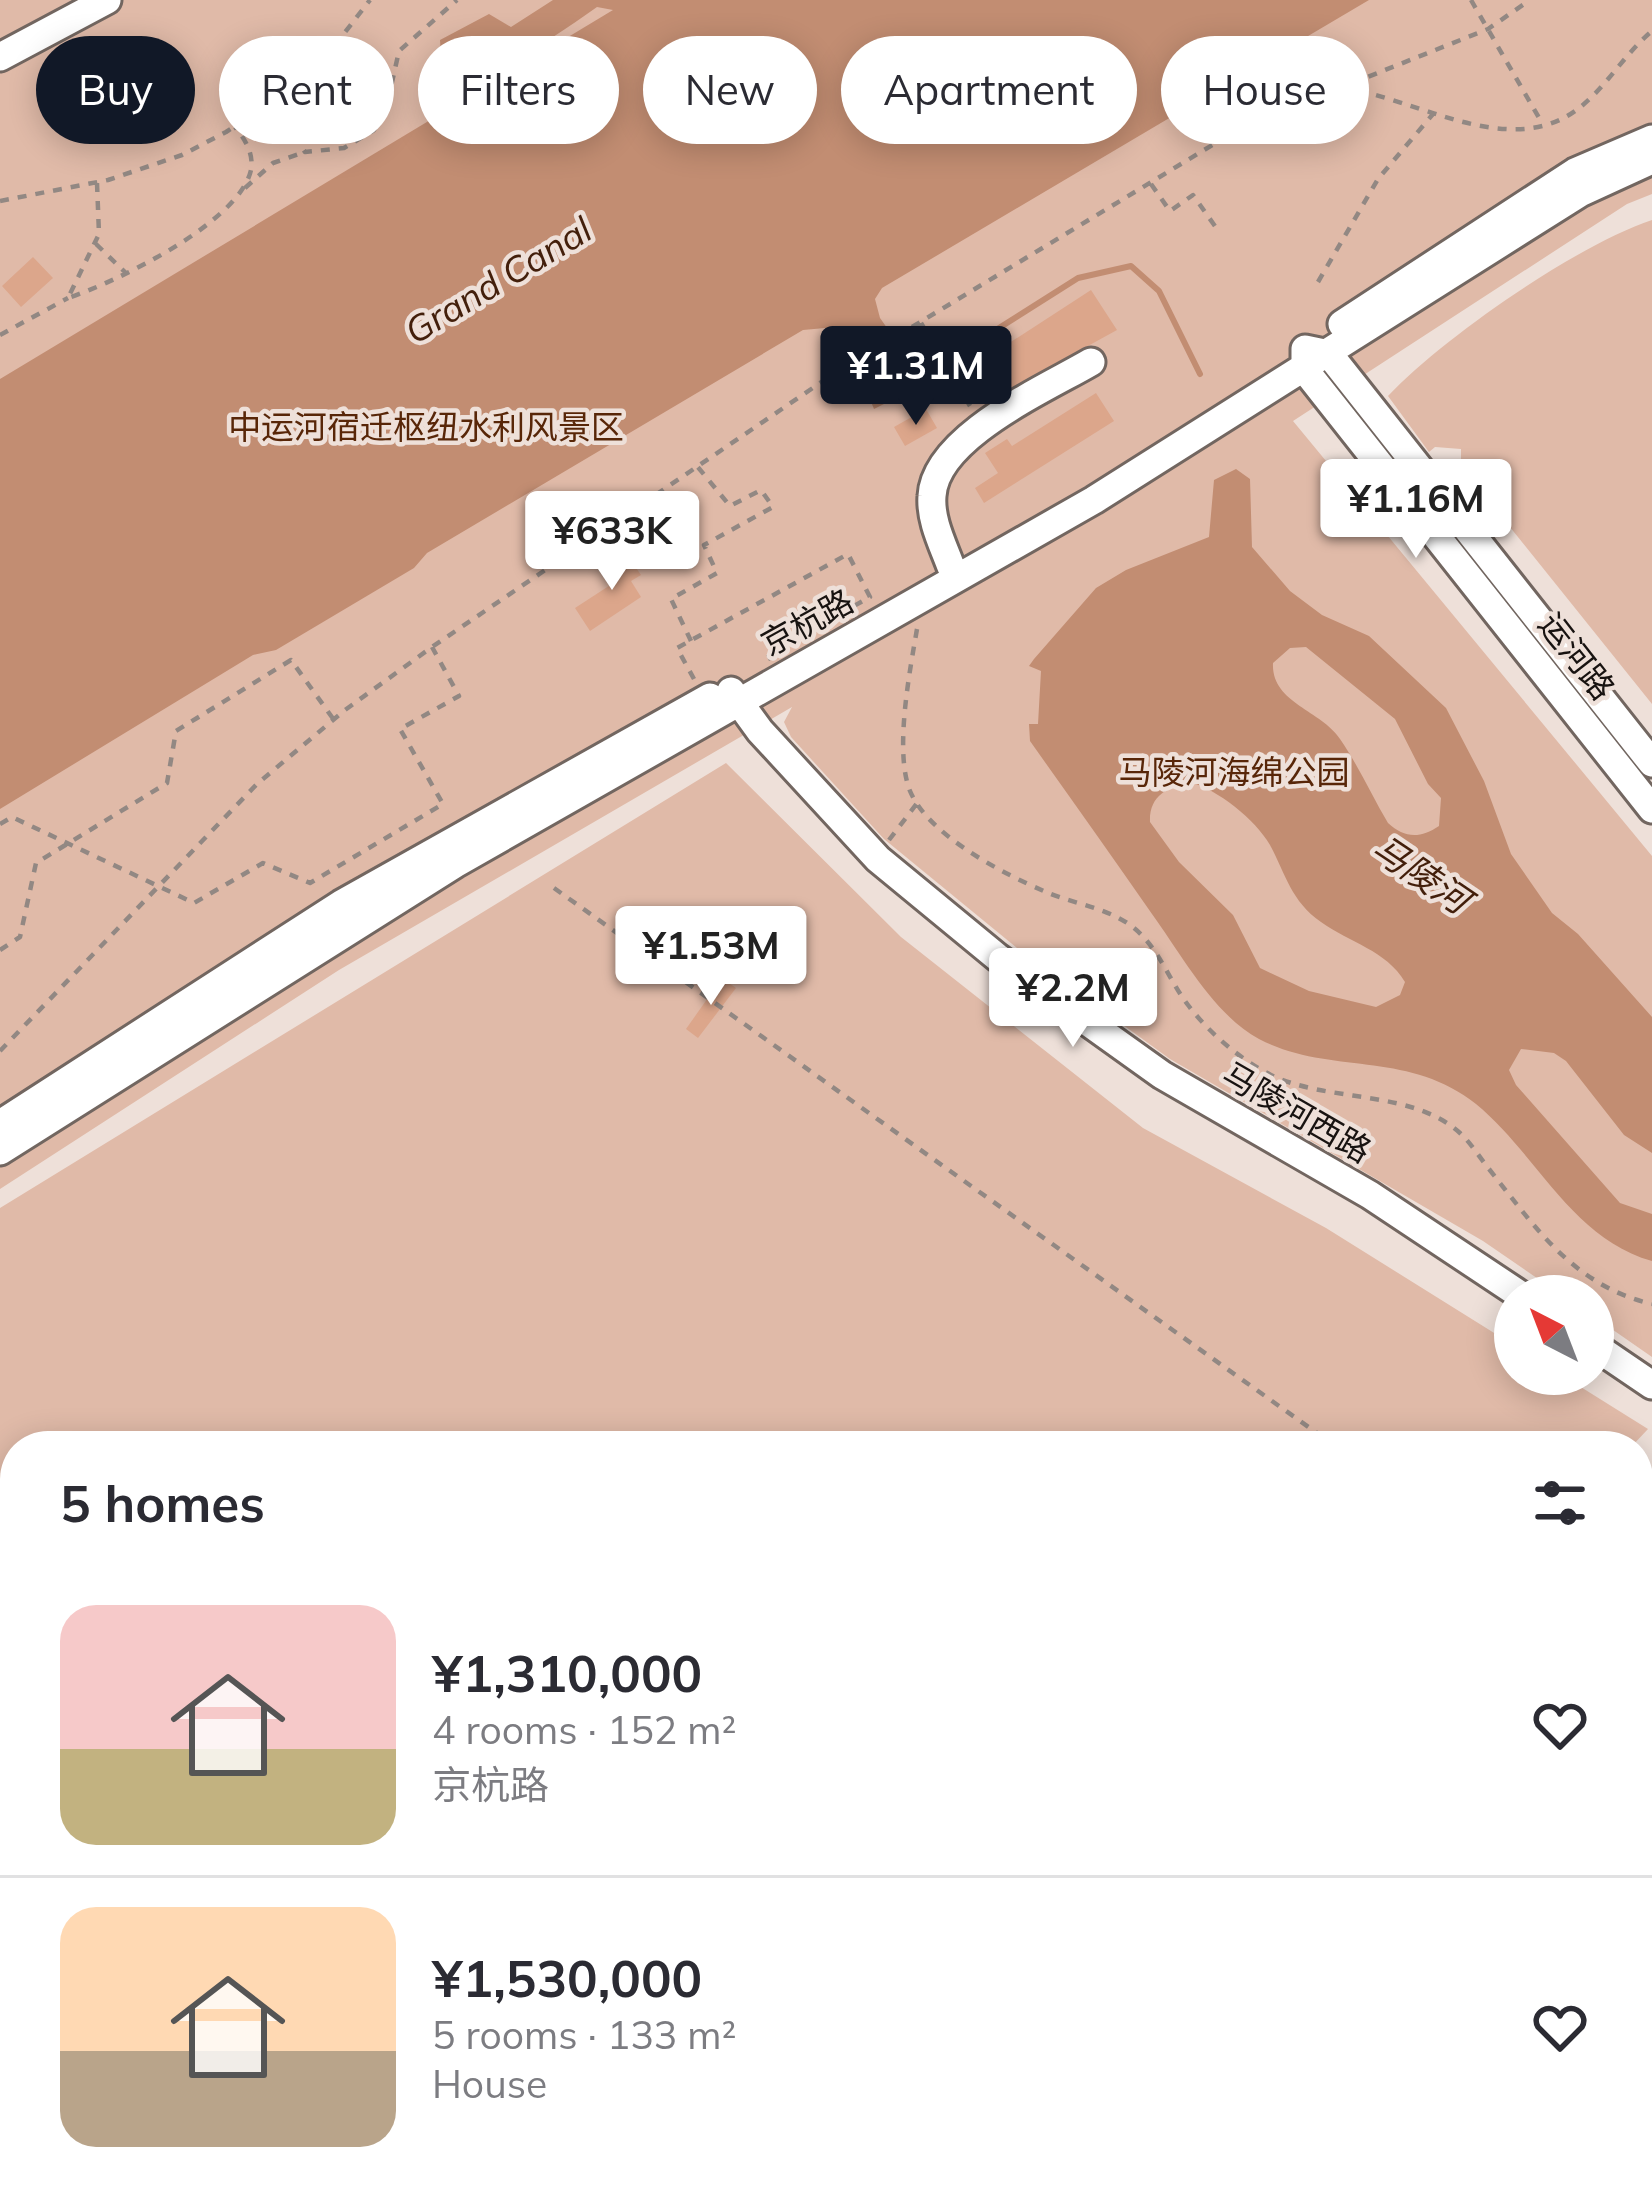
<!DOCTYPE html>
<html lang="en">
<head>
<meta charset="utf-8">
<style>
	body { margin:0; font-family:Mulish,"Noto Sans SC",sans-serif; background:#f2f2f3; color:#2b2b33; height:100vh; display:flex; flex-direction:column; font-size:45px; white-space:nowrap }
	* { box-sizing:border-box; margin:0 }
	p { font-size:39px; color:#7c7c81 }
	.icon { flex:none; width:66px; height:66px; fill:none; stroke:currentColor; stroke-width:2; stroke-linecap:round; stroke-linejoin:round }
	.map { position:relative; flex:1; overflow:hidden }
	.details { position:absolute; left:0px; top:1431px; width:1653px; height:771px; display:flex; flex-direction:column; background:#fff; border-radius:48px 48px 0 0; box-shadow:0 6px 30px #0003 }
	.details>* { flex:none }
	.guide { position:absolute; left:36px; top:36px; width:1581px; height:108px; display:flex; gap:24px }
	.needle { width:78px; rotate:318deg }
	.fabs { position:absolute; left:1494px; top:1275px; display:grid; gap:24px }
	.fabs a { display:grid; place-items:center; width:120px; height:120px; border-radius:50%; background:#fff; box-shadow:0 6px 30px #0003; font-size:60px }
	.price { position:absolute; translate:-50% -102px; padding:0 27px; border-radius:12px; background:#fff; color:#222; font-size:39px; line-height:78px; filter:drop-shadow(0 3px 6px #0008) }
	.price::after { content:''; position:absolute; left:50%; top:72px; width:36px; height:27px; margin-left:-18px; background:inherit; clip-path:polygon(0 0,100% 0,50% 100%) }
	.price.on { background:#111827; color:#fff }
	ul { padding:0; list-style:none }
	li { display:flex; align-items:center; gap:36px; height:300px; padding:0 60px }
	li+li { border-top:3px solid #e1e1e2 }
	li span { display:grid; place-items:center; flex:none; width:336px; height:240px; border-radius:36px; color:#555 }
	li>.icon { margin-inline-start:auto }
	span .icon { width:144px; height:144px; fill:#fffc; stroke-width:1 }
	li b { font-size:51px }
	h2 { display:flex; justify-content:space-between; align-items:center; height:144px; padding:0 60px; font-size:51px }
	.tag { padding:0 42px; border-radius:54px; background:#fff; box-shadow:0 6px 30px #0003; font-size:42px; line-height:108px }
	.tag.on { background:#111827; color:#fff }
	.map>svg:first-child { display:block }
</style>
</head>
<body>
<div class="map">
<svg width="1652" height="2200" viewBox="0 0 1652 2200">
	<rect width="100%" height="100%" fill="#eee0d9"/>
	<path fill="#e0baa8" d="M0,0H1652V194L1627,204L1293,421L1652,856V1357L1593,1316V1296H1563L1483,1241L1170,1059L1017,948L884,839L791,737L784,722L792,707L339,970L0,1189Z
		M1652,220V704L1481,491L1461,462V449L1435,447L1429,452L1388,396C1444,337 1575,246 1652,220Z
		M726,763L901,937L1143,1128L1326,1228L1515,1346V1374H1560L1648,1429L1632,1446H15V2187H946L929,2200H0V1208Z
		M1652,1795V2200H1116L1133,2187H1638V1805Z"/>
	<path fill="#c28d72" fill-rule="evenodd" d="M553,0H1369L882,288L875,299L880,318L926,383L874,409L861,378L825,328L803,330L427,553L414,568L276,650L253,655L0,809V379L613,10L597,7C556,36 515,65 464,74L441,57L440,40L489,14L511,27Z
		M1236,469L1250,479L1252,547L1290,591L1322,615L1369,636L1446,708L1484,781L1511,854L1552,913L1578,934L1652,1017V1153L1624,1135L1566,1061L1554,1053L1521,1049L1509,1070L1516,1085L1620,1203L1652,1214V1261C1571,1238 1537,1154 1476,1104C1407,1049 1330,1076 1259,1039C1214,1015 1181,954 1152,914C1112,856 1071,799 1030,741L1029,724H1038L1041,671L1029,666L1034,659L1096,588L1126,570L1209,537L1214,480ZM1306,647L1395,719L1428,784L1441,798L1439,826C1420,839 1404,838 1388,823C1372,796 1358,765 1340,739C1321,710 1271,703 1273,663L1290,648ZM1190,782C1218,790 1255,819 1270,845C1286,875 1291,901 1321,922C1350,943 1386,950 1405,982L1400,995L1376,1007L1309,991L1260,968L1233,915L1179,862L1150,822C1149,796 1167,787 1190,782Z"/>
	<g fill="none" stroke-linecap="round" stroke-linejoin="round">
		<path stroke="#c28d72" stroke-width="6" d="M980,340L1078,278L1131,266L1159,291L1200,374"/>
	</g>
	<path fill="#dca68b" d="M33,257L53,278L21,307L2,286Z
		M1091,290L1117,330L993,398L983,381L972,387L963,373Z
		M1096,393L1114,421L984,503L975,488L998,473L985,453L1007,439L1012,446Z
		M926,409L937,428L905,446L894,427Z
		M624,550L641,575L631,581L641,597L590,631L575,608L615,582L603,564Z
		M722,978L736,988L698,1038L686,1029Z"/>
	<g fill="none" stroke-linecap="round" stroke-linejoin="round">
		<g stroke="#726660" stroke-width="33">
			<path id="minor" d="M0,57L107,0
				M1342,324L1575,172L1652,139
				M951,567C943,545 930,520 932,496C935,437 1045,389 1091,362
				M731,691L760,731L878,859L997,957L1162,1075L1370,1195L1522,1296
				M1652,763L1329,354L1305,349V370L1652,809
				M0,1124L341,904L710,697
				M0,1151L455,864L1094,500L1580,193L1652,160
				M1593,1345L1652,1385
				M1638,1731L1652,1720
				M880,2187L890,2200
				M1033,2200L1049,2187"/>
		</g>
		<path stroke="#928883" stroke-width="4.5" stroke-dasharray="9 9" stroke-linecap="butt" d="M1471,0L1542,123
			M1341,88C1413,96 1506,160 1575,111C1605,90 1623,55 1652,31
			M276,104L305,152L344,148L374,130L386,109L399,51L457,0
			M97,183L99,234L68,298C116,282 239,223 251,170C254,154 245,139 235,127
			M1151,184L1170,211L1193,195L1217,229
			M245,188L273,163L305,152
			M0,201L108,180L182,155L226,132L308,80L370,0
			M96,244L126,273
			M1318,282L1378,179L1433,114
			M921,323L970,406
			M0,335L68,298
			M917,629C910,670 894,751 910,791C929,836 1004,874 1046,892C1074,904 1105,907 1130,925C1158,945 1168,979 1188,1005C1209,1033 1241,1060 1271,1075C1329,1103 1411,1089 1460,1133C1471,1143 1480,1158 1489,1169C1535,1227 1574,1286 1652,1304
			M691,641L671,599L717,573L704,545L773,507L761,490L730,506L697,466
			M694,679L677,648L848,554L870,597L768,654L771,660
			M0,824L12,817L194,903L263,863L310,883L443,804L400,729L459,696L432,647
			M889,840L918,802
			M554,888L1335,1446
			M0,950L20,937L36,863L167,783L176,731L291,660L334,720
			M0,1051L257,784L345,710L432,647L823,381L1242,127L1488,29L1530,0
			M0,1550L15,1543
			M504,2187L513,2200
			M1630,2187L1642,2200"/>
		<use href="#minor" stroke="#fff" stroke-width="27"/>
	</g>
	<g text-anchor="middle" stroke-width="9" stroke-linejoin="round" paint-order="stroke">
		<g font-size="33" fill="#582608" stroke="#eee0d9">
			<text x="426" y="439">中运河宿迁枢纽水利风景区</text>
			<text x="1234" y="784">马陵河海绵公园</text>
		</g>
		<g font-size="33" fill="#181311" stroke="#eee0d9">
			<text transform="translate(807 622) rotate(-29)" y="12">京杭路</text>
			<text transform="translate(1577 656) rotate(52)" y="12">运河路</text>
			<text transform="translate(1297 1112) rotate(30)" y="12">马陵河西路</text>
		</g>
		<g font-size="36" font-style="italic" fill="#431f0b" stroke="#eee0d9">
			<text transform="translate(498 280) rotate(-31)" y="13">Grand Canal</text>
			<text transform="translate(1421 874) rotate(34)" y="13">马陵河</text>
		</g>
	</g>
</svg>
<div class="fabs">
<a><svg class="needle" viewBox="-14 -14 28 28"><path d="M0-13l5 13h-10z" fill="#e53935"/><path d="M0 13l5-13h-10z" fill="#7c7c81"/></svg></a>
</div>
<b class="price on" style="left:916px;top:428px">¥1.31M</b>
<b class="price" style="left:1416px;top:561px">¥1.16M</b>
<b class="price" style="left:612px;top:593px">¥633K</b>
<b class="price" style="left:711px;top:1008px">¥1.53M</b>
<b class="price" style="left:1073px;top:1050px">¥2.2M</b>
<div class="guide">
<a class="tag on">Buy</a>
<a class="tag">Rent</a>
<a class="tag">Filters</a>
<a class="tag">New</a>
<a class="tag">Apartment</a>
<a class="tag">House</a>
</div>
<section class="details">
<h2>5 homes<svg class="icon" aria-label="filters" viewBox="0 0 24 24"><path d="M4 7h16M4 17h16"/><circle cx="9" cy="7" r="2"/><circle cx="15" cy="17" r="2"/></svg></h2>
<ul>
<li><span style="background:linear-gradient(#f6c9c9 60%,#c2b280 0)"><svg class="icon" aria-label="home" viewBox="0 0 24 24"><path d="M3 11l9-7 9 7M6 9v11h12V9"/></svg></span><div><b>¥1,310,000</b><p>4 rooms · 152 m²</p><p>京杭路</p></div><svg class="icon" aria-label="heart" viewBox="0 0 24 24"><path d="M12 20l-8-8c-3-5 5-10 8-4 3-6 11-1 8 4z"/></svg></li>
<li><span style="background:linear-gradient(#ffd9b3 60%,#b9a48a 0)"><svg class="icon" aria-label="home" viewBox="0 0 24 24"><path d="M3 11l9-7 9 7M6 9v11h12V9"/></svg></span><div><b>¥1,530,000</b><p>5 rooms · 133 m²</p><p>House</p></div><svg class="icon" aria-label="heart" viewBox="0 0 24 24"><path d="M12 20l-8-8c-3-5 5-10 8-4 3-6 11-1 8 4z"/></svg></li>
</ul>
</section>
</div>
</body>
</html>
